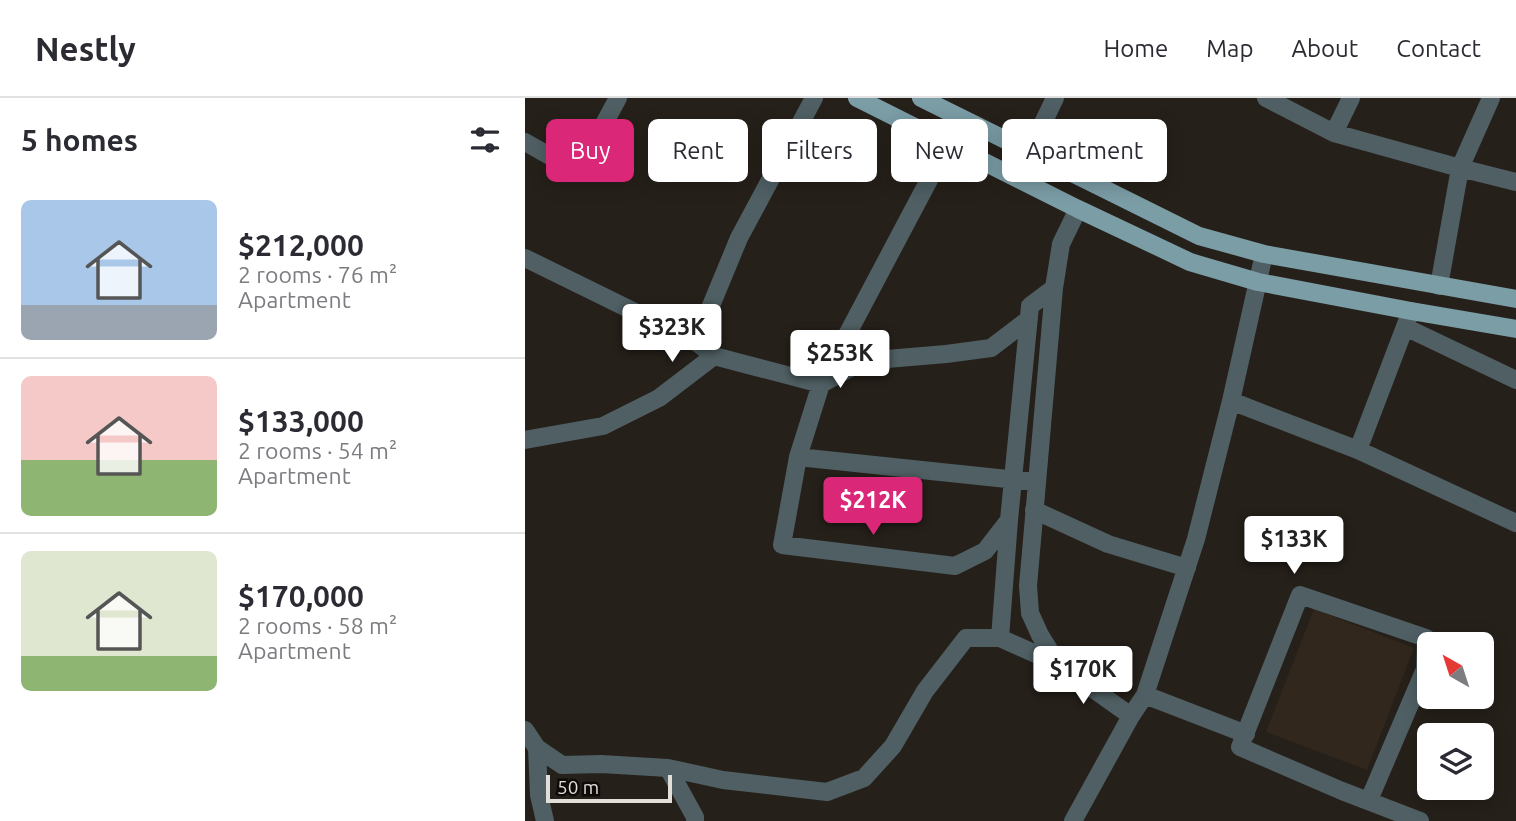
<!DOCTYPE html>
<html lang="en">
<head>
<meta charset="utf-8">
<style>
	body { margin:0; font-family:Ubuntu,sans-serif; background:#f7f7f7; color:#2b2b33; height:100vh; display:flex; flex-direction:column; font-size:26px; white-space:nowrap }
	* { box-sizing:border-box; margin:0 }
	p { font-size:23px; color:#7c7c81 }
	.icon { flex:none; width:38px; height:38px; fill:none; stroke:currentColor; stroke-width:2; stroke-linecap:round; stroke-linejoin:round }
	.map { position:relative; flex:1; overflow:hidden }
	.sheet { display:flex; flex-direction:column; background:#fff; width:525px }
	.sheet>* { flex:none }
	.hud { position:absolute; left:21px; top:21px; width:665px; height:63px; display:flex; gap:14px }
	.needle { width:46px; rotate:321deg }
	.tools { position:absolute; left:892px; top:534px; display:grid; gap:14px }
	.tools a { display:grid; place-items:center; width:77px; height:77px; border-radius:10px; background:#fff; box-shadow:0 4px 18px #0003; font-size:35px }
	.scale { position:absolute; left:21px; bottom:18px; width:126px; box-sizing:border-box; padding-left:7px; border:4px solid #e2deda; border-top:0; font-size:19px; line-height:24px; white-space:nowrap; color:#e2deda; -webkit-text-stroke:5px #0d0a08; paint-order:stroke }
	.price { position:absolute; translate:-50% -60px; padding:0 16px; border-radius:7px; background:#fff; color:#222; font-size:23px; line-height:46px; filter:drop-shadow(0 2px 4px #0008) }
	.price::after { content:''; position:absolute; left:50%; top:42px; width:21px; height:16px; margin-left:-10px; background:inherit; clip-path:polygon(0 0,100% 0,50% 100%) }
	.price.current { background:#db2777; color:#fff }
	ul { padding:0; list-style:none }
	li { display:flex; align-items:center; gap:21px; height:175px; padding:0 21px }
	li+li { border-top:2px solid #e1e1e2 }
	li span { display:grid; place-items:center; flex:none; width:196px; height:140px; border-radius:10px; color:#555 }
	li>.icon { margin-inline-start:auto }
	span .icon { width:84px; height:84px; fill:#fffc; stroke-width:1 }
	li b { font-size:30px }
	h2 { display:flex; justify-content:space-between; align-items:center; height:84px; padding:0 21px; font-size:30px }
	.pill { padding:0 24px; border-radius:10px; background:#fff; box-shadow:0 4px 18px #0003; font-size:24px; line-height:63px }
	.pill.current { background:#db2777; color:#fff }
	header { display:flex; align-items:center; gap:42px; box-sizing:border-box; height:98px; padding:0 35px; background:#fff; border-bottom:2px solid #e1e1e2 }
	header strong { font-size:33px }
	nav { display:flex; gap:38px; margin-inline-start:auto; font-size:24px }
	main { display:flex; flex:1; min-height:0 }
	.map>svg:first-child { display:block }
</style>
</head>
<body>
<header>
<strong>Nestly</strong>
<nav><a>Home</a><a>Map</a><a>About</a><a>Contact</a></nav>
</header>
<main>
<section class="sheet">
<h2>5 homes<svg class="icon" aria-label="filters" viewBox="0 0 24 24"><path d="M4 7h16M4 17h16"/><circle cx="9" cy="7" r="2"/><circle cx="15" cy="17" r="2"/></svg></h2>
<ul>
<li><span style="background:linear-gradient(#a9c7e8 75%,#9aa5b1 0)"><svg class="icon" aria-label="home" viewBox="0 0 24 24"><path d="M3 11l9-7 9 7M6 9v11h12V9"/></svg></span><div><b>$212,000</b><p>2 rooms · 76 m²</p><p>Apartment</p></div></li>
<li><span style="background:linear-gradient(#f6c9c9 60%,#8fb573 0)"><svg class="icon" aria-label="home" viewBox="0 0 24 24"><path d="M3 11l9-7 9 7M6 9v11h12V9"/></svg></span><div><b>$133,000</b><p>2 rooms · 54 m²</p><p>Apartment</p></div></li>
<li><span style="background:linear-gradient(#dfe7d0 75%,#8fb573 0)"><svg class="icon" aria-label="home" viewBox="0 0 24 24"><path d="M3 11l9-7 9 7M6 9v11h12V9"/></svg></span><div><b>$170,000</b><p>2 rooms · 58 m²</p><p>Apartment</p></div></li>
</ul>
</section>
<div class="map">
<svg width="991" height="723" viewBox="0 0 991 723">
	<rect width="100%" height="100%" fill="#26201a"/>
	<path fill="#31271c" d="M789,511L889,550L842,672L741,634Z"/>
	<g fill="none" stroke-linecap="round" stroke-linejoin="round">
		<path stroke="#4f5f63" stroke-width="18" d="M741,0L809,35L935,70L991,84
			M809,35L826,0
			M0,44L53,74L93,0
			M423,46L296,286L273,359L511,384
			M504,54L530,0
			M0,160L171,244
			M914,188L935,70L966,0
			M529,190L505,208L484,422L475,540L533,566L606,618
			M880,229L991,282
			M189,258L171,244L214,140L289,0
			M706,303L833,352L991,425
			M0,342L78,328L134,300L189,258L296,286L338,263L421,256L466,250L504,221
			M833,352L886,213
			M273,359L257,447L430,468L460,453L484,422
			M509,412L583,446L662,470
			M533,566L515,537L505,515L503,488L529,190L536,146L553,111
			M620,597L721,636
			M0,632L12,650L37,667L76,666L143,670L170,719V723
			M12,650L14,697L20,723
			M143,670L198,682L302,694L339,680L368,648L400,593L441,540H475
			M844,702L900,571L901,540L775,497L715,649L817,693L895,723
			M548,723L606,618L620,597L671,441L706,303L739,156"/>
		<path stroke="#7b9da6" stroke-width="18" d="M332,0L553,111L665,164L733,184L886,213L991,231
			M396,0L674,138L739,156L991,201"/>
	</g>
</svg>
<div class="tools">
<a><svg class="needle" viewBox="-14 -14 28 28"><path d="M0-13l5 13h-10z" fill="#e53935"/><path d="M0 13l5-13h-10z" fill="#7c7c81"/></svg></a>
<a><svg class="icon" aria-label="layers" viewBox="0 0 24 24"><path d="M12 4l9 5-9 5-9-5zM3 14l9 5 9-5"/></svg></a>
</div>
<div class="scale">50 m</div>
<b class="price" style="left:147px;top:266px">$323K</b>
<b class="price" style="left:315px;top:292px">$253K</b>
<b class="price current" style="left:348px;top:439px">$212K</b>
<b class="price" style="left:769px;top:478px">$133K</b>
<b class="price" style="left:558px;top:608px">$170K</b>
<div class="hud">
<a class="pill current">Buy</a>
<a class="pill">Rent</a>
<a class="pill">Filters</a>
<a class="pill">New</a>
<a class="pill">Apartment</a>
</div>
</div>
</main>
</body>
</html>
